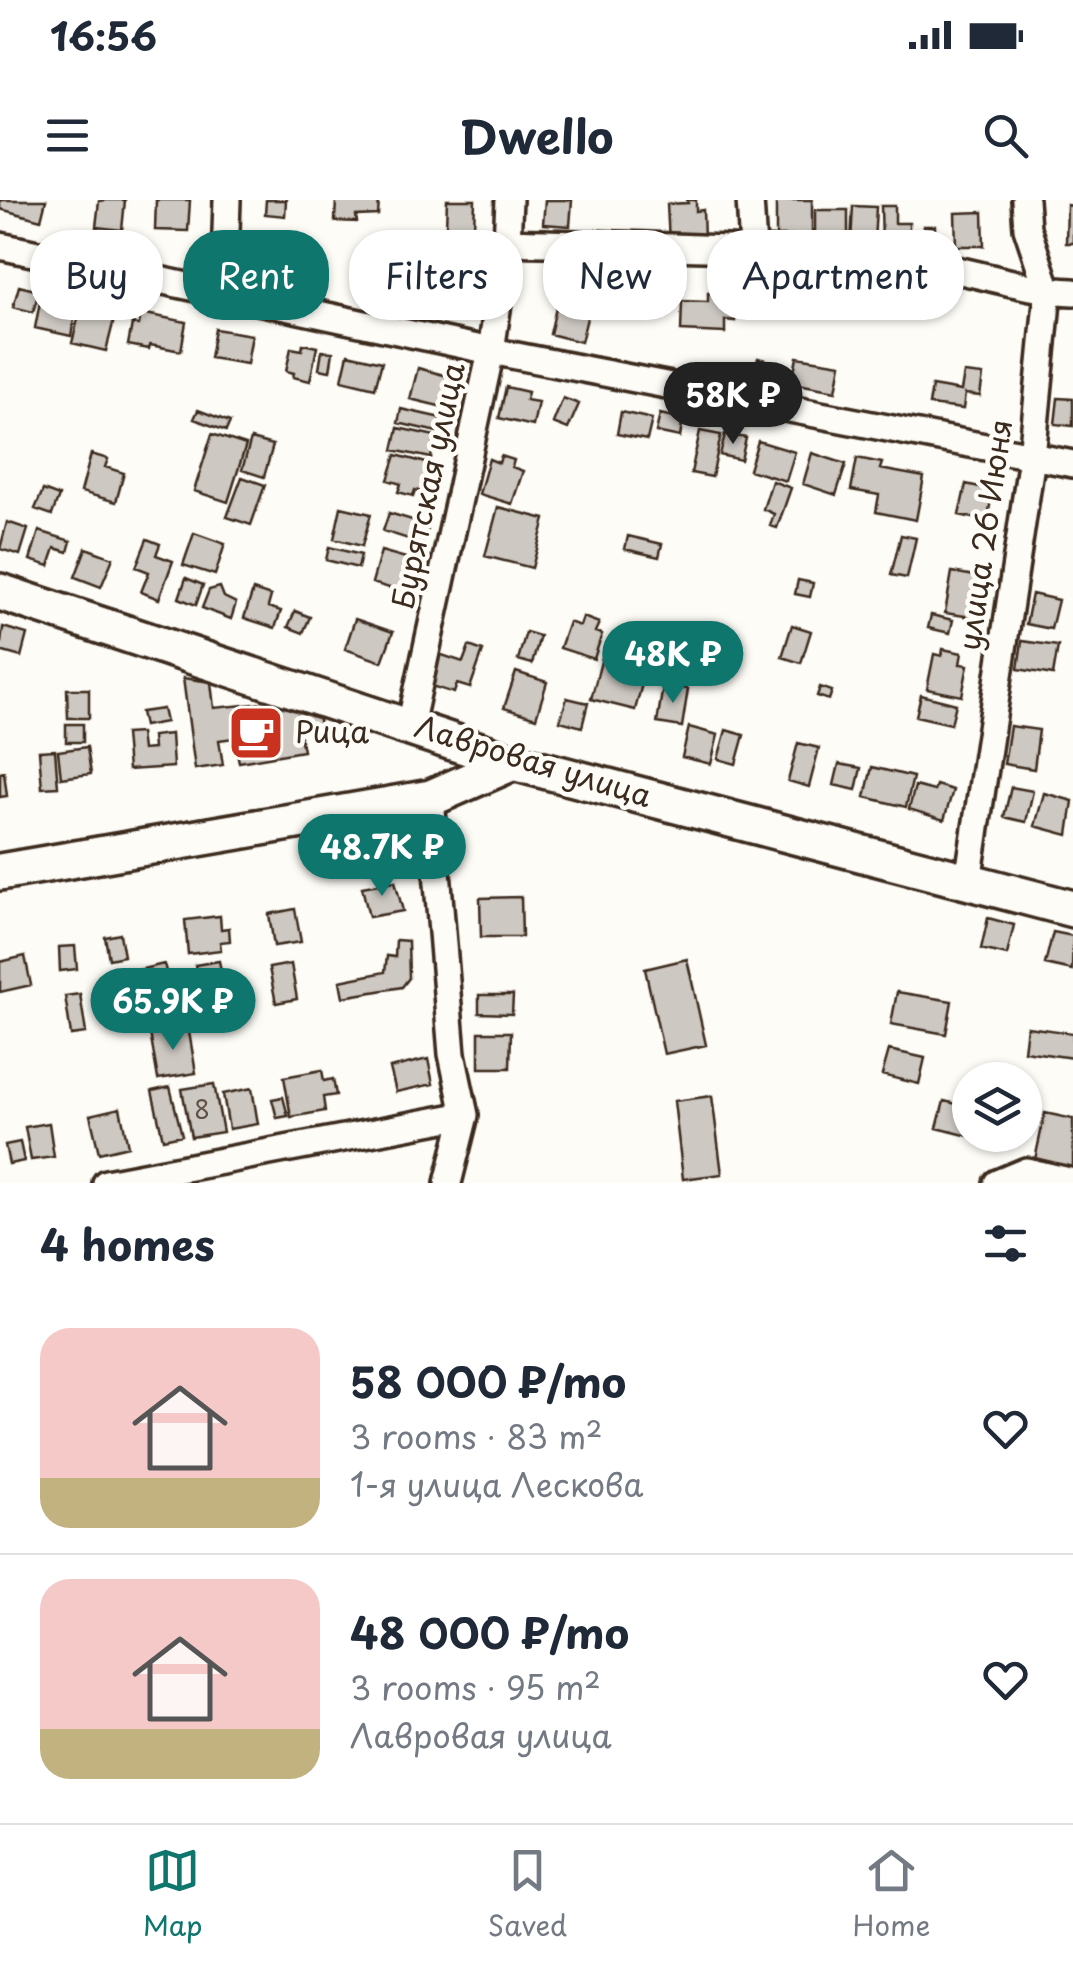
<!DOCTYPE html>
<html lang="en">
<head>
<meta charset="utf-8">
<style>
	body { margin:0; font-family:"Playpen Sans",sans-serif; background:#f2f2f3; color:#1f2937; height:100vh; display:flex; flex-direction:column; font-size:38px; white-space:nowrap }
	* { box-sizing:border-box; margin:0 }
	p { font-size:32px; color:#747a83 }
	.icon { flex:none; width:55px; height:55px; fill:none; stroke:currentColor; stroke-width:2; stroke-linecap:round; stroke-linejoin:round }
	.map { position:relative; height:983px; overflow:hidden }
	.sheet { display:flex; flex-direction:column; background:#fff; flex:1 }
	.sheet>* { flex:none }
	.banner { position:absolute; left:30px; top:30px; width:1015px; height:90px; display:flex; gap:20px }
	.fabs { position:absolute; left:952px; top:862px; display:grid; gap:20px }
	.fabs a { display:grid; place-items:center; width:90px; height:90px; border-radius:50%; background:#fff; box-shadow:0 2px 8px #0004; font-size:50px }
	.price { position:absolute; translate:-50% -85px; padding:0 22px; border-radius:35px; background:#0f766e; color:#fff; font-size:32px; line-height:65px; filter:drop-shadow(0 2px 5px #0008) }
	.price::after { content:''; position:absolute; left:50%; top:60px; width:30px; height:22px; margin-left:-15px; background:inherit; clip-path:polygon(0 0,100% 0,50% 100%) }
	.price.selected { background:#222; color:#fff }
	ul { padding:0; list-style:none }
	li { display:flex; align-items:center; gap:30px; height:250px; padding:0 40px }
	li+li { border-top:2px solid #e0e1e3 }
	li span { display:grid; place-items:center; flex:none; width:280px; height:200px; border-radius:30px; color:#555 }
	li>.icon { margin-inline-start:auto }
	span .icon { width:120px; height:120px; fill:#fffc; stroke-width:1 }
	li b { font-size:42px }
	h2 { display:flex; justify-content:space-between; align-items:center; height:120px; padding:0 40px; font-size:42px }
	.chip { padding:0 35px; border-radius:40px; background:#fff; box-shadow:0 2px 8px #0004; font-size:35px; line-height:90px }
	.chip.selected { background:#0f766e; color:#fff }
	.status { display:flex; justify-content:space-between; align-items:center; height:70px; padding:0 50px; background:#fff; direction:ltr }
	.status svg { height:28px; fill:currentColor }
	header { display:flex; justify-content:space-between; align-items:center; height:130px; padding:0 40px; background:#fff; font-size:45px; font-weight:700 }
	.tabs { display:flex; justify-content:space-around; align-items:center; height:140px; border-top:2px solid #e0e1e3; background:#fff; font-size:28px; color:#747a83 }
	.tabs a { display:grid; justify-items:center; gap:5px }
	.tabs .selected { color:#0f766e }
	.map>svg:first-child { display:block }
</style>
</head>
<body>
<div class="status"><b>16:56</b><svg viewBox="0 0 49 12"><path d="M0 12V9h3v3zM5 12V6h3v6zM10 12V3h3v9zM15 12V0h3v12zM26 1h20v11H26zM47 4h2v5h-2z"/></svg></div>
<header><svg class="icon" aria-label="menu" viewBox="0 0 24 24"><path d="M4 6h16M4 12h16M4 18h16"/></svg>Dwello<svg class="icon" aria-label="search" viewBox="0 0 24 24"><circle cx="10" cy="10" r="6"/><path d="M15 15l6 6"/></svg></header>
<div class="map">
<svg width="1073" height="983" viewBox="0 0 1073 983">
	<rect width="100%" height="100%" fill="#fdfcf7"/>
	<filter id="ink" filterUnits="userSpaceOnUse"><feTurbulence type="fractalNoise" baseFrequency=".01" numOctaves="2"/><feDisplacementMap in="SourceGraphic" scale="20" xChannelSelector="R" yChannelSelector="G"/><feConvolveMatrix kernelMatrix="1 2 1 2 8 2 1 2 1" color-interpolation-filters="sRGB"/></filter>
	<g filter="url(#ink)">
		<path fill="#cdc8c2" stroke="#3b2a1e" stroke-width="2.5" d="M0,0H46L41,20L0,9Z
			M106,0H125L122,30L96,27L99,1Z
			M156,0H190L188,31L155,30Z
			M266,0H286L285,16L265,14Z
			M336,0H379L378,15L356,16L357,22L335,21Z
			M447,0H475L474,29L446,28Z
			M545,0H572L570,26L543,24Z
			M687,0H696V11L703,10L704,40L669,42L667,4L688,3Z
			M776,0H812V36H776Z
			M1067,5L1073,6V43H1066Z
			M853,6L876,7L874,43L851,42Z
			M881,6H895V23H909V42L882,43Z
			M815,10H848V40H815Z
			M983,12L984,46H956L955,13Z
			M924,26H935V45H924Z
			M19,86L39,91L33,112L13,107Z
			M560,90L592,98L581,142L550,134Z
			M42,91L78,97L71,136L35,128Z
			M708,93L736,94L735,121L725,120V133L681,131L682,101L708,102Z
			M83,99L117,108L106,151L72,143Z
			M141,113L186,122L181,151L150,145L149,149L128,145L132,124L139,125Z
			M215,129L252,135L247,164L210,158Z
			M303,144L317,147L310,181L293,177L294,173L286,171L291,148L302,150Z
			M322,151L333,152L330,171L319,169Z
			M348,154L382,162L375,188L342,180Z
			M797,157L841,164L836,191L792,183Z
			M758,158L777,163L772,180L754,175Z
			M418,168L451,177L443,207L410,199Z
			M964,173L983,175L980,196L965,194L963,209L929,205L932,186L961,191Z
			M506,187L528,192L526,200L538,202L533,226L499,218Z
			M563,198L579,204L568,229L553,223Z
			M1058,198L1073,199V226L1055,224Z
			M401,209L441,218L437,232L398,223Z
			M198,210L230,222L226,231L194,219Z
			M621,212L652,219L647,240L617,234Z
			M660,214L683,219L680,237L656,232Z
			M398,228L435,236L431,258L393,250Z
			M700,231L721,235L712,277L691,273Z
			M212,234L246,245L228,302L194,291Z
			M725,234L746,238L741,260L720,255Z
			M251,239L273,245L264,277L242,270Z
			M758,241L795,252L786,281L749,270Z
			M812,253L846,264L836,295L803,284Z
			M91,254L108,259L105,267L124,273L116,302L81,292Z
			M396,255L430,264L422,292L415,290L413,296L398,292L401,284L388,280Z
			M501,256L514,260L512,267L523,271L512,304L479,294L489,259L499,263Z
			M857,258L882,263L880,269L924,277L916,320L876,312L879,295L851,290Z
			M242,277L265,285L251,325L227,317Z
			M772,281L791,288L777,328L770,326L774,314L763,309Z
			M966,284L993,290L987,321L959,315Z
			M43,290L59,296L52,315L35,309Z
			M341,307L371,314L362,346L334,339Z
			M498,307L545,319L532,368L485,356Z
			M389,313L429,325L424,344L383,331Z
			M7,322L28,329L20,355L0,349Z
			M39,331L71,341L68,352L55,348L49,366L30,360Z
			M194,333L225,344L215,375L183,365Z
			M901,335L916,338L907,378L891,375Z
			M628,336L662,344L659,357L625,349Z
			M147,339L160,344L156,355L173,361L159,399L141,392L149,372L136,367Z
			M329,347L361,355L358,368L326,360Z
			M86,348L113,358L101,387L75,377Z
			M381,351L424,363L414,395L372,383Z
			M952,372L986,378L978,418L945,413Z
			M186,378L203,385L196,405L179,398Z
			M798,380L813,383L810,397L795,394Z
			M220,387L224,397L236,403L231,419L202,408L209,390Z
			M253,390L271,396L268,407L281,411L275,428L244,418Z
			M1032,394L1058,400L1051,429L1026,424Z
			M295,411L310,417L303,433L288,427Z
			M931,415L953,420L950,433L928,428Z
			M583,417L599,423L595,432L602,434L594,459L560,448L569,422L580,426Z
			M355,419L393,432L382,462L345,449Z
			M792,425L811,431L801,463L782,457Z
			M3,427L27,434L21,457L0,451Z
			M654,428L675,434L670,448L649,441Z
			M526,432L540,436L532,464L518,460Z
			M1022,441L1058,446L1053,475L1018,469Z
			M469,446L483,451L470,488L457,484L454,493L428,485L439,454L463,462Z
			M943,449L962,453L960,464L968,465L962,496L927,489L934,454L942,456Z
			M627,452L649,458L635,510L591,499L603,454L625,459Z
			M652,461L664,465L658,481L646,476Z
			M516,472L547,482L536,518L504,508Z
			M183,478L211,482L214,508L293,500L296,509L316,506L320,525L299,529L303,551L239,562L234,538L219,540L223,565L195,569Z
			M663,486L688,489L682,527L657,523Z
			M820,487L832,491L829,500L817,496Z
			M67,489H89V518H68Z
			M921,495L956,504L951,524L916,516Z
			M567,498L588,503L582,527L560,521Z
			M163,509L166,522L144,526L141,512Z
			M66,524H83V542H66Z
			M1010,526L1039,530L1034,569L1004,564Z
			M689,527L718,535L711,564L682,557Z
			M726,530L744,535L736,564L718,559Z
			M140,533L142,550L153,549L152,536L171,534L173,567L128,570L125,534Z
			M798,543L819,548L809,587L788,581Z
			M87,547L91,574L61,578L58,551Z
			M55,550L58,587L42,588L39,551Z
			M839,564L861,568L856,590L834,585Z
			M872,567L913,577L906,607L865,597Z
			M4,572L7,596L0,597V573Z
			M936,585L953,590L944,620L909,609L915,586L934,591Z
			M1011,587L1033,591L1026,622L1004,617Z
			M1044,593L1073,601L1068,635L1035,626Z
			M395,681L403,711L369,717L362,687Z
			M521,697L522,737H481L480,698Z
			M295,709L301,742L274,746L269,714Z
			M220,716L221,729L229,728L230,741L220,742L221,750L188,754L185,720Z
			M988,718L1014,725L1007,755L981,749Z
			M1053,732L1073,736L1072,770L1045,764Z
			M120,734L124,756L109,759L105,737Z
			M396,740L408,741L409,778L402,787L343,797L340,781L385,772L387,756L395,757Z
			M75,746L77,769L60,771L59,747Z
			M25,756L31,785L0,792V762Z
			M687,759L706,845L664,854L645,769Z
			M219,761L224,785L200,789L195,765Z
			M164,764L170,787L159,790L163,807L140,813L130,772Z
			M291,764L297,799L276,803L269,768Z
			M214,791L218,808L205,812L200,794Z
			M897,792L952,801L946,834L891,824Z
			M80,794L86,833L71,835L65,796Z
			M479,795H513L512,814L479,813Z
			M188,826L196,873L158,879L150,833Z
			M1027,827L1073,833V858L1024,851Z
			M479,832H511L510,868H479Z
			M889,850L925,858L919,884L882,875Z
			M428,859L433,884L396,892L390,868Z
			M322,870L324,881L333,879L336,895L323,897L325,911L291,917L284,877Z
			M214,884L223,932L191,937L182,889Z
			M170,887L182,935L163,939L152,891Z
			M252,888L258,924L229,929L223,894Z
			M712,896L722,974L683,979L674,901Z
			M283,897L288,916L277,918L272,899Z
			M944,901L970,907V935H982L981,939L937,928Z
			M120,908L128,946L99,953L90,915Z
			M1045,913L1073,919V972L1034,964Z
			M49,923L54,957L31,960L25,927Z
			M20,942L24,961L9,964L5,945Z"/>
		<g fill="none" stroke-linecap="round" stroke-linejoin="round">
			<g stroke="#3b2a1e" stroke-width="32">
				<path id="street" d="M750,0L753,48
					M507,42C643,46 779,48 914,63C968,68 1019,90 1073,92
					M0,46L491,151L1073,264
					M224,94L227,0
					M410,526L491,151L507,42L509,0
					M431,598L452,854L465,915L448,983
					M968,681L1032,257L1048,91L1027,28L1025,0
					M106,983L465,915
					M997,983L1026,971L1073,982"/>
			</g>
			<g stroke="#3b2a1e" stroke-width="42">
				<path id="secondary" d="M0,392L513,562L1073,709
					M0,672L431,598L513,562"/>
			</g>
			<use href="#street" stroke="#fdfcf7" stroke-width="25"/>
			<use href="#secondary" stroke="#fdfcf7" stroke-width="35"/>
		</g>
	</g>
	<defs>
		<g id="cafe-square" transform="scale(2.875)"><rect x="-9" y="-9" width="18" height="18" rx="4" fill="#c8321e" stroke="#fdfcf7"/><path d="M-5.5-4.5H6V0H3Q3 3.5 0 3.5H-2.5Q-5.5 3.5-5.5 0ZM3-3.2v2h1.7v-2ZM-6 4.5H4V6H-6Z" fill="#fff"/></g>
	</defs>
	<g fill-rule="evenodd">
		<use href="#cafe-square" x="256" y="533"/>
	</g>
	<g text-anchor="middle" stroke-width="9" stroke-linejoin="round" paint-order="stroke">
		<g font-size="25" fill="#605247">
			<text x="202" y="919">8</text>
		</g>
		<g font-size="30" fill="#3b2a1e" stroke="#fdfcf7">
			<text transform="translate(429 286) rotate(-78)" y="10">Бурятская улица</text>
			<text transform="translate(986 335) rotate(-82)" y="10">улица 26 Июня</text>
			<text transform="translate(533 562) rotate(17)" y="10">Лавровая улица</text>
		</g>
		<g font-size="30" fill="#3b2a1e" stroke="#fdfcf7" text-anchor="start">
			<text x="295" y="543">Рица</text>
		</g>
	</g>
</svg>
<div class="fabs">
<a><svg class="icon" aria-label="layers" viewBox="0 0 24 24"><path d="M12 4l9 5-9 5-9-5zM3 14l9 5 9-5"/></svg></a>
</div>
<b class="price selected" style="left:733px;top:247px">58K ₽</b>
<b class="price" style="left:673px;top:506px">48K ₽</b>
<b class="price" style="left:382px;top:699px">48.7K ₽</b>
<b class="price" style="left:173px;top:853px">65.9K ₽</b>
<div class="banner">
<a class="chip">Buy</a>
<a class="chip selected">Rent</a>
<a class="chip">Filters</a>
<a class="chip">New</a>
<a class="chip">Apartment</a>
</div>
</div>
<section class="sheet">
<h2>4 homes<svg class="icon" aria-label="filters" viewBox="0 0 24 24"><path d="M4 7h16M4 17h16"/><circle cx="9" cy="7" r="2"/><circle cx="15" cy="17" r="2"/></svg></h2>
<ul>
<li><span style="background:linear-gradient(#f6c9c9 75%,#c2b280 0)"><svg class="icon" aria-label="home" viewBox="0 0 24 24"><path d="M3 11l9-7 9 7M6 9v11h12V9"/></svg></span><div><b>58 000 ₽/mo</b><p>3 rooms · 83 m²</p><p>1-я улица Лескова</p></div><svg class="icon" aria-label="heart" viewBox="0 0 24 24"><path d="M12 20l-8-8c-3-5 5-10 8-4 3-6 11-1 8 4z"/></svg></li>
<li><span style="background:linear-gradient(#f6c9c9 75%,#c2b280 0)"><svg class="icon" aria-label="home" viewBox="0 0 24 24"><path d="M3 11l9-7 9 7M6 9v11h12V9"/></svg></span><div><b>48 000 ₽/mo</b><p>3 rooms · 95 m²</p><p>Лавровая улица</p></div><svg class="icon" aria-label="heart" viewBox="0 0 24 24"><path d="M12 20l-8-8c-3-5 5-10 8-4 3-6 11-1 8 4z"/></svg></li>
</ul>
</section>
<nav class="tabs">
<a class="selected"><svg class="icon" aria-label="map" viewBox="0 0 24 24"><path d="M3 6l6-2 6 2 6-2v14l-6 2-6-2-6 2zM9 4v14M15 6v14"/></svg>Map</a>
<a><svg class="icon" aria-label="saved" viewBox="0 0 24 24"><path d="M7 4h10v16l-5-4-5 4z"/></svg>Saved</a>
<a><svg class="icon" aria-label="home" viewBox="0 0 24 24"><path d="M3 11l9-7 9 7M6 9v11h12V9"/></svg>Home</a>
</nav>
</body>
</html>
